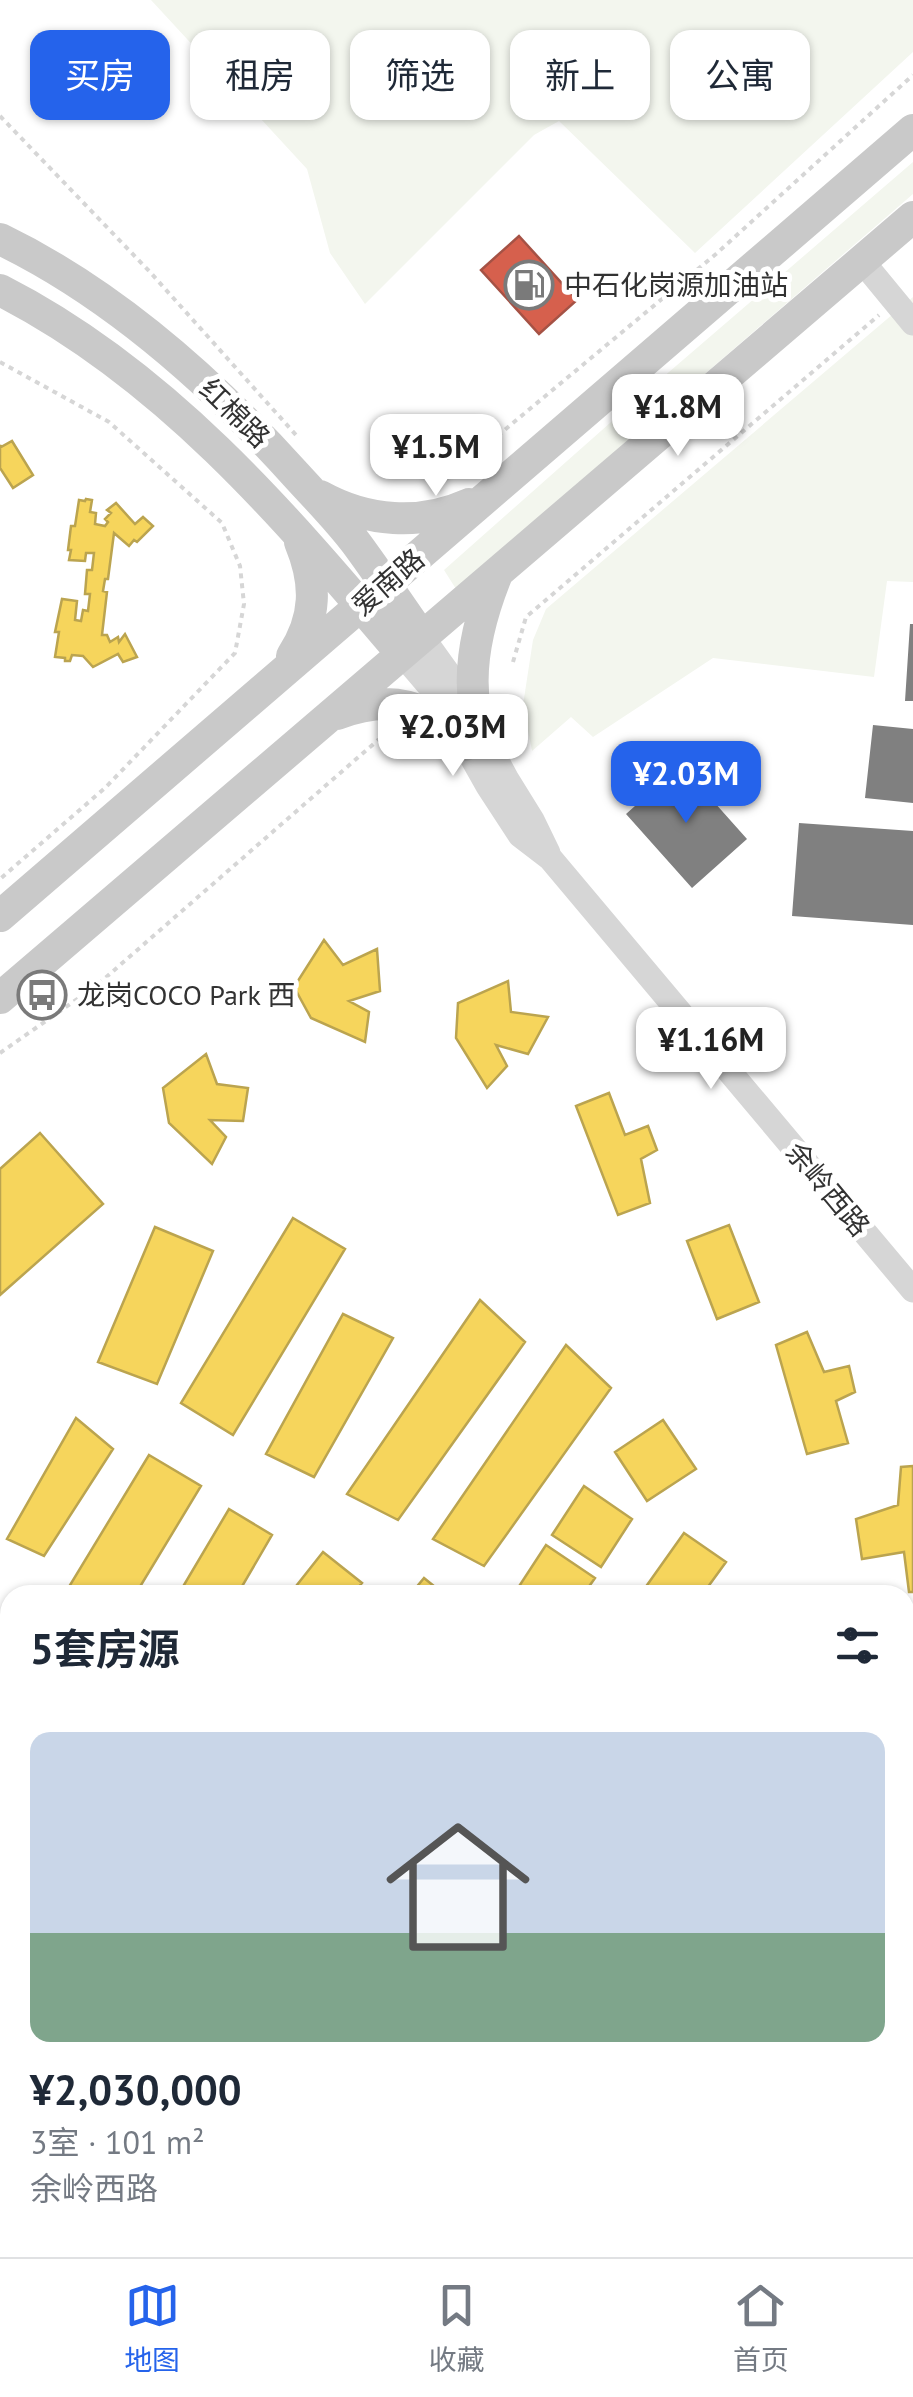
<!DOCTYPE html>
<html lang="zh">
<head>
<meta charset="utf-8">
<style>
	body { margin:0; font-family:"PT Sans","Noto Sans SC",sans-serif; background:#f6f6f7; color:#1f2937; height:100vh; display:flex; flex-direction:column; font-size:38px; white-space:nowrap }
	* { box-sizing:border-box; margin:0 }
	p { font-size:32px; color:#747a83 }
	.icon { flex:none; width:55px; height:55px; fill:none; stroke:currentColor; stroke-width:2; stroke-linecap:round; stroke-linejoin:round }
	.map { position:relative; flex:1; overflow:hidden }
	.side { position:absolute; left:0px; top:1585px; width:915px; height:672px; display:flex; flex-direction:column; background:#fff; border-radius:30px 30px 0 0; box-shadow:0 2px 8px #0004 }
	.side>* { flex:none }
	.top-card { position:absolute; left:30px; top:30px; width:855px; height:90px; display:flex; gap:20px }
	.price { position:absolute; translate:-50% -85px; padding:0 22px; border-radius:20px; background:#fff; color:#222; font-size:32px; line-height:65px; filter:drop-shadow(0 2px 5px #0008) }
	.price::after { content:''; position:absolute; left:50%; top:60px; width:30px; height:22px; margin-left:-15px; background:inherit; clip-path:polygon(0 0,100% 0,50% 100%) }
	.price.selected { background:#2563eb; color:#fff }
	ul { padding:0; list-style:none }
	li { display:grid; align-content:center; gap:20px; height:530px; padding:0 30px }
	li span { display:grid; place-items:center; height:310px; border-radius:20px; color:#555 }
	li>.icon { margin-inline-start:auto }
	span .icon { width:180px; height:180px; fill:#fffc; stroke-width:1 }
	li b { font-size:42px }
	h2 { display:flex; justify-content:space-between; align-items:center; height:120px; padding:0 30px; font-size:42px }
	.tag { padding:0 35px; border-radius:20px; background:#fff; box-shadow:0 2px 8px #0004; font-size:35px; line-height:90px }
	.tag.selected { background:#2563eb; color:#fff }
	.tab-bar { display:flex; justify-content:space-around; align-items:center; height:140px; border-top:2px solid #e0e1e3; background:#fff; font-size:28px; color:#747a83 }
	.tab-bar a { display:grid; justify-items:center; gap:5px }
	.tab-bar .selected { color:#2563eb }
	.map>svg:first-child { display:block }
</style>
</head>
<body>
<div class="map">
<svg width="913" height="2257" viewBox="0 0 913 2257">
	<rect width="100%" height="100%" fill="#fff"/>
	<path fill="#f3f6ee" d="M151,0H913V52L695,253L559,121L534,135L365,304L330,253L307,169Z
		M913,162V194L456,589L444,570L619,415Z
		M913,297V582L887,581L874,677L713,658L593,737L571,717L532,751L523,705L533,640L546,609Z"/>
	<path fill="#f6d55c" stroke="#bba44f" stroke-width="2.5" d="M12,441L33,475L13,488L0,468V445L1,447Z
		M86,499L92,500L90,512L96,513L95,524L105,526L108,522L105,519L111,513L107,510L116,503L135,524L143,517L153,526L137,542L134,540L129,546L114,533L108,579H105L103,591L107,592L102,635H107L110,642L118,637L119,642L125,634L137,657L123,662L118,654L93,667L83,656L72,655L70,661H65V658L55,657L59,632H55L62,599L77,601L75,620L81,621L83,610L88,611L90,594H85L87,570H92L94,553H86L85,561L69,560L71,550H68L71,526H75L79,500L85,501Z
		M324,940L343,965L377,949L380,991L349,1001L369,1012L365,1042L311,1018L294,987Z
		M508,981L511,1012L548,1017L528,1054L496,1045L507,1066L487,1088L456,1038L458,1003Z
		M206,1054L217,1084L248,1088L243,1121L210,1120L226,1137L212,1164L169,1123L163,1088Z
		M609,1093L625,1135L648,1126L657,1150L641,1159L650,1203L618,1215L576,1106Z
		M40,1133L103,1204L0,1295V1169Z
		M293,1218L345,1249L233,1435L181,1403Z
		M729,1225L759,1302L717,1319L687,1241Z
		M155,1227L213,1251L157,1384L98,1362Z
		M480,1300L525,1342L398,1520L347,1494Z
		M343,1314L393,1338L314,1477L266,1454Z
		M807,1332L824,1372L849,1366L855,1392L836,1401L848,1443L807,1454L776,1345Z
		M566,1345L611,1388L484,1566L433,1539Z
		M76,1418L113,1449L44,1556L7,1539Z
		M663,1420L696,1469L647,1501L615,1452Z
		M149,1455L201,1486L135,1595H64Z
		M913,1466V1592H909L904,1552L862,1559L856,1519L898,1505L901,1467Z
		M584,1486L632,1519L601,1567L552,1535Z
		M229,1509L272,1535L237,1595H178Z
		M684,1533L726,1562L702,1595H640Z
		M546,1545L595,1578L583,1595L514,1594Z
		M323,1552L362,1583L352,1595H289Z
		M424,1578L445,1595H410Z"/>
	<path fill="#d6604d" stroke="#a55245" stroke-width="2.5" d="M519,236L577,300L539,334L481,270Z
		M0,1830L10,1846V2098L0,2089Z"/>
	<path fill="#808080" d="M910,624H913V701H905Z
		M873,725L913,729V803L865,798Z
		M681,765L747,839L692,888L626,814Z
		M799,823L913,831V925L792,916Z"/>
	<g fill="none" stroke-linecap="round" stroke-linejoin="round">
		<path stroke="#d6d6d6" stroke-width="4" stroke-dasharray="5 5" stroke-linecap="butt" d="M0,116L150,272L296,435
			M0,362L109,422L222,523L240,566L244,604L235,653L105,788L0,879
			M436,487L716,254L913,75
			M513,662L526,617L879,315
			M0,1053L96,986L378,740L402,737
			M0,2227L10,2236
			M23,2248L33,2257"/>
		<path stroke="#d6d6d6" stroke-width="25" d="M862,261L913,323
			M422,637L455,683L506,778L532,820L548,853
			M402,654L437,695L488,786L520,835L550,858L913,1290
			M905,1743L913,1730
			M905,1944L913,1949
			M606,2257L610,2248"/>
		<path stroke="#c9c9c9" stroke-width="32" d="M0,239C114,294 212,382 296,475C316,497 338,519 356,543C379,574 400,606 422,637
			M0,290C165,374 284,515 402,654
			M320,496C367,522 420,526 469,504
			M292,656C317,618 317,583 300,542
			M337,714C391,694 427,704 465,745
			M486,740C482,730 477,719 475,709C467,664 480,616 497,574
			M0,916L913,130
			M0,998L913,217"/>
	</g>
	<defs>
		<g id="fuel-ring" transform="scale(2.5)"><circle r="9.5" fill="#fff" stroke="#7a7a7a" stroke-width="1.5"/><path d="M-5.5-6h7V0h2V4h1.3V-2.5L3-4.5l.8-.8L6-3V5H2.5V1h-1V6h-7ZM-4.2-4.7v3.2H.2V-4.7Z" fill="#7a7a7a"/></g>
		<g id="bus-ring" transform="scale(2.5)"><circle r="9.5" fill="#fff" stroke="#7a7a7a" stroke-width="1.5"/><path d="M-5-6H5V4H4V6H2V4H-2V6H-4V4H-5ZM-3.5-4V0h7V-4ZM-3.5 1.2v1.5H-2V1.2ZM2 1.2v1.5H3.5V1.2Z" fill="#7a7a7a"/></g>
	</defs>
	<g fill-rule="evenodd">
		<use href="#fuel-ring" x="529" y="285"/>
		<use href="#bus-ring" x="42" y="995"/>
	</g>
	<g text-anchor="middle" stroke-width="10" stroke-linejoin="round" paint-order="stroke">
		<g font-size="28" fill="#323232" stroke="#fff" text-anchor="start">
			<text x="564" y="295">中石化岗源加油站</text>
			<text x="77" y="1005">龙岗COCO Park 西</text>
		</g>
		<g font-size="28" fill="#323232" stroke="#fff">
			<text transform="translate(235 413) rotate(44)" y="10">红棉路</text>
			<text transform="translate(388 582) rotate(-41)" y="10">爱南路</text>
			<text transform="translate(828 1189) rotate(50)" y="10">余岭西路</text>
		</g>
	</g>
</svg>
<b class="price" style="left:678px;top:459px">¥1.8M</b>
<b class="price" style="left:436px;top:499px">¥1.5M</b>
<b class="price" style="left:453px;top:779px">¥2.03M</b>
<b class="price selected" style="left:686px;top:826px">¥2.03M</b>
<b class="price" style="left:711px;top:1092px">¥1.16M</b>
<div class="top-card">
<a class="tag selected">买房</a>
<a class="tag">租房</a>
<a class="tag">筛选</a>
<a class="tag">新上</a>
<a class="tag">公寓</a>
</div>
<section class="side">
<h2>5套房源<svg class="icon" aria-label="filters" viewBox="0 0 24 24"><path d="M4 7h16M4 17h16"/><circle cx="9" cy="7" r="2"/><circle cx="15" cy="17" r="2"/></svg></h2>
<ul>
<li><span style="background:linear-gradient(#c9d6e8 65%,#7fa58c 0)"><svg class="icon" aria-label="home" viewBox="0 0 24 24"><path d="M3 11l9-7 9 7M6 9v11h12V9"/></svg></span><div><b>¥2,030,000</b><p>3室 · 101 m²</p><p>余岭西路</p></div></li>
</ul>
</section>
</div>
<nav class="tab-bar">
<a class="selected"><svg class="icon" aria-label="map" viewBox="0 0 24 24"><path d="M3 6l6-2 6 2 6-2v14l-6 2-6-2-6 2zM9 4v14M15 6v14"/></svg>地图</a>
<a><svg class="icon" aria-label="saved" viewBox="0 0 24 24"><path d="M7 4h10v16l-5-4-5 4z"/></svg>收藏</a>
<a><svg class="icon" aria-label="home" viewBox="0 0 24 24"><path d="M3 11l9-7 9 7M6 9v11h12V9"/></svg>首页</a>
</nav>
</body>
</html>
